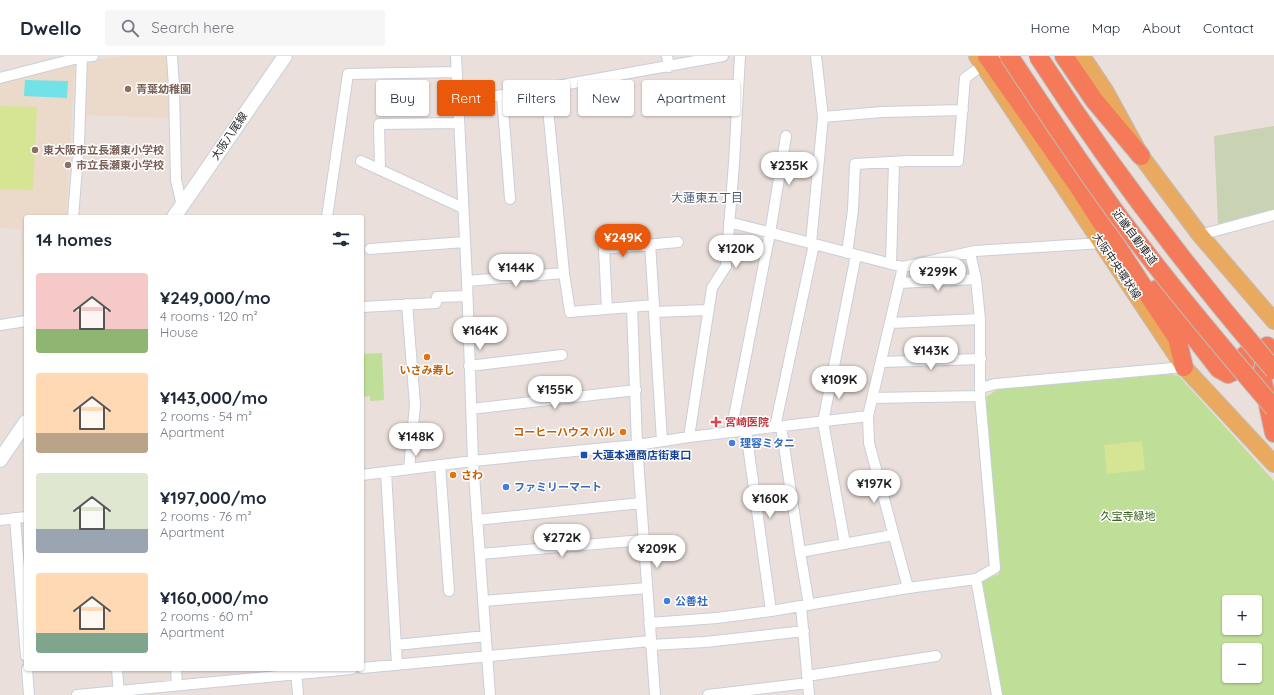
<!DOCTYPE html>
<html lang="en">
<head>
<meta charset="utf-8">
<style>
	body { margin:0; font-family:Quicksand,"Noto Sans JP",sans-serif; background:#f6f6f7; color:#1f2937; height:100vh; display:flex; flex-direction:column; font-size:15px; white-space:nowrap }
	* { box-sizing:border-box; margin:0 }
	p { font-size:13px; color:#747a83 }
	.icon { flex:none; width:22px; height:22px; fill:none; stroke:currentColor; stroke-width:2; stroke-linecap:round; stroke-linejoin:round }
	.map { position:relative; flex:1; overflow:hidden }
	.side { position:absolute; left:24px; top:159px; width:340px; height:456px; display:flex; flex-direction:column; background:#fff; border-radius:4px; box-shadow:0 1px 3px #0004 }
	.side>* { flex:none }
	.top-card { position:absolute; left:376px; top:24px; width:380px; height:36px; display:flex; gap:8px }
	.tools { position:absolute; left:1222px; top:539px; display:grid; gap:8px }
	.tools a { display:grid; place-items:center; width:40px; height:40px; border-radius:4px; background:#fff; box-shadow:0 1px 3px #0004; font-size:20px }
	.price { position:absolute; translate:-50% -34px; padding:0 9px; border-radius:14px; background:#fff; color:#222; font-size:13px; line-height:26px; filter:drop-shadow(0 1px 2px #0008) }
	.price::after { content:''; position:absolute; left:50%; top:24px; width:12px; height:9px; margin-left:-6px; background:inherit; clip-path:polygon(0 0,100% 0,50% 100%) }
	.price.selected { background:#ea580c; color:#fff }
	ul { padding:0; list-style:none }
	li { display:flex; align-items:center; gap:12px; height:100px; padding:0 12px }
	li span { display:grid; place-items:center; flex:none; width:112px; height:80px; border-radius:4px; color:#555 }
	li>.icon { margin-inline-start:auto }
	span .icon { width:48px; height:48px; fill:#fffc; stroke-width:1 }
	li b { font-size:17px }
	h2 { display:flex; justify-content:space-between; align-items:center; height:48px; padding:0 12px; font-size:17px }
	.tag { padding:0 14px; border-radius:4px; background:#fff; box-shadow:0 1px 3px #0004; font-size:14px; line-height:36px }
	.tag.selected { background:#ea580c; color:#fff }
	header { display:flex; align-items:center; gap:24px; box-sizing:border-box; height:56px; padding:0 20px; background:#fff; border-bottom:1px solid #e0e1e3 }
	header strong { font-size:19px }
	nav { display:flex; gap:22px; margin-inline-start:auto; font-size:14px }
	.search { width:280px; height:36px; background:#f6f6f7; display:flex; align-items:center; gap:10px; box-sizing:border-box; padding:0 14px; border-radius:4px; color:#747a83; font-size:15px }
	.map>svg:first-child { display:block }
</style>
</head>
<body>
<header>
<strong>Dwello</strong>
<div class="search"><svg class="icon" aria-label="search" viewBox="0 0 24 24"><circle cx="10" cy="10" r="6"/><path d="M15 15l6 6"/></svg>Search here</div>
<nav><a>Home</a><a>Map</a><a>About</a><a>Contact</a></nav>
</header>
<div class="map">
<svg width="1274" height="639" viewBox="0 0 1274 639">
	<rect width="100%" height="100%" fill="#eadfda"/>
	<path fill="#ebd9c9" d="M128,0H169L171,62L84,59L88,7L91,4Z
		M75,8L66,161H26V259H23L21,173L0,172V26Z"/>
	<path fill="#bfde98" fill-rule="evenodd" d="M382,297L384,344L370,345V340L362,341V298Z
		M1172,318L1179,320L1274,425V639H998L980,526L999,518L986,341L998,333ZM1229,546H1255V572H1229ZM1229,594H1255V620H1229Z"/>
	<path fill="#c9d2b2" d="M1274,70V153L1218,168L1214,80Z"/>
	<path fill="#d5e594" d="M0,50L37,51L33,134L0,133Z
		M1142,385L1145,414L1107,418L1104,389Z"/>
	<path fill="#71e2e7" d="M25,24L68,25L67,42L24,40Z"/>
	<g fill="none" stroke-linecap="round" stroke-linejoin="round">
		<g stroke="#c8cfd9" stroke-width="12">
			<path id="minor" d="M172,0L174,31L176,124L182,150
				M456,0L467,225L473,405L490,639
				M667,0L669,11
				M0,22L82,1L93,0
				M546,32L564,217L570,256L654,249V256L708,254
				M502,39L510,143
				M458,46L546,32L723,0
				M823,61L882,56L963,54
				M361,105L463,152
				M380,113L379,68L459,67
				M73,161L79,87L82,0
				M327,161L348,18L457,16
				M729,166L903,211L975,195L1102,187
				M1200,179L1274,159
				M811,187L823,61L816,0
				M650,188L654,249
				M370,193L465,186
				M847,197L853,154L855,108L908,105H958L965,22L983,9
				M891,208L894,106
				M467,225L564,217
				M899,227L976,223
				M407,248L415,349L409,413
				M362,251L436,247L437,241L467,240
				M632,251L637,389L655,639
				M607,253L604,193L678,186
				M654,256L662,385
				M890,267L980,263
				M0,269L26,265
				M881,306L981,303
				M469,310L562,299
				M981,332L995,328L1184,311
				M873,342L980,340
				M471,353L636,334
				M868,360L869,387L908,532
				M781,370L800,496L893,479
				M775,371L814,188
				M746,375L771,555
				M731,376L770,177L786,80
				M689,381L712,232L726,210L734,107L740,0
				M440,409L449,535
				M386,416L397,609
				M362,419L473,405L637,389L689,381L868,360L903,211
				M15,462L26,600
				M0,464L26,461
				M477,464L641,447
				M845,488L823,366L856,199
				M800,496L809,549
				M480,498L643,484
				M976,523L997,639
				M483,545L647,532
				M801,550L809,639
				M649,567L717,562L771,555L908,532L976,523L995,512L980,340V263L976,223L970,197
				M396,589L486,580
				M650,589L705,586L804,575
				M362,612L650,585
				M27,613L29,639
				M117,613L119,639
				M176,613L177,629
				M296,613L298,639
				M807,620L936,600
				M77,639L352,613
				M708,639L808,627"/>
		</g>
		<g stroke="#c8cfd9" stroke-width="16">
			<path id="secondary" d="M174,161L285,0
				M0,404L26,366"/>
		</g>
		<g stroke="#bebebe" stroke-width="18">
			<path id="primary" d="M977,0L1184,311L1274,408
				M1082,0L1106,36L1141,100L1200,179L1274,265"/>
		</g>
		<g stroke="#bebebe" stroke-width="20">
			<path id="motorway" d="M987,0L1078,130L1153,246L1177,282L1184,311
				M1064,0L1094,44L1141,100
				M1157,233L1219,313L1228,318L1241,312L1245,307V299
				M1267,290L1262,321L1274,377"/>
		</g>
		<use href="#minor" stroke="#fff" stroke-width="10"/>
		<use href="#secondary" stroke="#fff" stroke-width="14"/>
		<use href="#primary" stroke="#e9aa60" stroke-width="16"/>
		<use href="#motorway" stroke="#f57a59" stroke-width="18"/>
		<g stroke="#bebebe" stroke-width="20" stroke-linecap="butt">
			<path id="motorway-bridge" d="M1009,0C1048,58 1086,117 1128,173C1174,235 1224,294 1274,352
				M1038,0C1109,110 1189,215 1274,314"/>
		</g>
		<use href="#motorway-bridge" stroke="#f57a59" stroke-width="18"/>
	</g>
	<g fill="#8d6e63" stroke="#fff" stroke-width="1.5">
		<circle cx="128" cy="33" r="4"/>
		<circle cx="35" cy="94" r="4"/>
		<circle cx="68" cy="109" r="4"/>
	</g>
	<g fill="#e8710a" stroke="#fff" stroke-width="1.5">
		<circle cx="427" cy="301" r="4"/>
		<circle cx="623" cy="376" r="4"/>
		<circle cx="453" cy="419" r="4"/>
	</g>
	<path fill="#e0444e" stroke="#fff" stroke-width="1.5" d="M714 360h4v4h4v4h-4v4h-4v-4h-4v-4h4z"/>
	<g fill="#3f7fe0" stroke="#fff" stroke-width="1.5">
		<circle cx="732" cy="387" r="4"/>
		<circle cx="506" cy="431" r="4"/>
		<circle cx="667" cy="545" r="4"/>
	</g>
	<rect fill="#1a4fb4" stroke="#fff" stroke-width="1.5" x="580" y="395" width="8" height="8" rx="2"/>
	<g text-anchor="middle" stroke-width="3" stroke-linejoin="round" paint-order="stroke">
		<g font-size="11" font-weight="bold" fill="#785e54" stroke="#fff" text-anchor="start">
			<text x="136" y="37">青葉幼稚園</text>
			<text x="43" y="98">東大阪市立長瀬東小学校</text>
			<text x="76" y="113">市立長瀬東小学校</text>
		</g>
		<g font-size="11" fill="#282828" stroke="#fff">
			<text transform="translate(229 80) rotate(-56)" y="4">大阪八尾線</text>
			<text transform="translate(1135 181) rotate(53)" y="4">近畿自動車道</text>
			<text transform="translate(1117 210) rotate(56)" y="4">大阪中央環状線</text>
		</g>
		<g font-size="11" font-weight="bold" fill="#c56008" stroke="#fff">
			<text x="427" y="318">いさみ寿し</text>
			<text x="615" y="380" text-anchor="end">コーヒーハウス パル</text>
			<text x="461" y="423" text-anchor="start">さわ</text>
		</g>
		<g font-size="11" font-weight="bold" fill="#be3a42" stroke="#fff" text-anchor="start">
			<text x="725" y="370">宮崎医院</text>
		</g>
		<g font-size="11" font-weight="bold" fill="#366cbe" stroke="#fff" text-anchor="start">
			<text x="740" y="391">理容ミタニ</text>
			<text x="514" y="435">ファミリーマート</text>
			<text x="675" y="549">公善社</text>
		</g>
		<g font-size="11" font-weight="bold" fill="#164399" stroke="#fff" text-anchor="start">
			<text x="592" y="403">大蓮本通商店街東口</text>
		</g>
		<g font-size="11" fill="#39601d" stroke="#fff">
			<text x="1128" y="464">久宝寺緑地</text>
		</g>
		<g font-size="12" fill="#4b5c75" stroke="#fff">
			<text x="707" y="146">大蓮東五丁目</text>
		</g>
	</g>
</svg>
<div class="tools">
<a>+</a>
<a>−</a>
</div>
<b class="price" style="left:789px;top:130px">¥235K</b>
<b class="price selected" style="left:623px;top:202px">¥249K</b>
<b class="price" style="left:736px;top:213px">¥120K</b>
<b class="price" style="left:516px;top:232px">¥144K</b>
<b class="price" style="left:938px;top:236px">¥299K</b>
<b class="price" style="left:480px;top:295px">¥164K</b>
<b class="price" style="left:931px;top:315px">¥143K</b>
<b class="price" style="left:839px;top:344px">¥109K</b>
<b class="price" style="left:555px;top:354px">¥155K</b>
<b class="price" style="left:416px;top:401px">¥148K</b>
<b class="price" style="left:874px;top:448px">¥197K</b>
<b class="price" style="left:770px;top:463px">¥160K</b>
<b class="price" style="left:562px;top:502px">¥272K</b>
<b class="price" style="left:657px;top:513px">¥209K</b>
<div class="top-card">
<a class="tag">Buy</a>
<a class="tag selected">Rent</a>
<a class="tag">Filters</a>
<a class="tag">New</a>
<a class="tag">Apartment</a>
</div>
<section class="side">
<h2>14 homes<svg class="icon" aria-label="filters" viewBox="0 0 24 24"><path d="M4 7h16M4 17h16"/><circle cx="9" cy="7" r="2"/><circle cx="15" cy="17" r="2"/></svg></h2>
<ul>
<li><span style="background:linear-gradient(#f6c9c9 70%,#8fb573 0)"><svg class="icon" aria-label="home" viewBox="0 0 24 24"><path d="M3 11l9-7 9 7M6 9v11h12V9"/></svg></span><div><b>¥249,000/mo</b><p>4 rooms · 120 m²</p><p>House</p></div></li>
<li><span style="background:linear-gradient(#ffd9b3 75%,#b9a48a 0)"><svg class="icon" aria-label="home" viewBox="0 0 24 24"><path d="M3 11l9-7 9 7M6 9v11h12V9"/></svg></span><div><b>¥143,000/mo</b><p>2 rooms · 54 m²</p><p>Apartment</p></div></li>
<li><span style="background:linear-gradient(#dfe7d0 70%,#9aa5b1 0)"><svg class="icon" aria-label="home" viewBox="0 0 24 24"><path d="M3 11l9-7 9 7M6 9v11h12V9"/></svg></span><div><b>¥197,000/mo</b><p>2 rooms · 76 m²</p><p>Apartment</p></div></li>
<li><span style="background:linear-gradient(#ffd9b3 75%,#7fa58c 0)"><svg class="icon" aria-label="home" viewBox="0 0 24 24"><path d="M3 11l9-7 9 7M6 9v11h12V9"/></svg></span><div><b>¥160,000/mo</b><p>2 rooms · 60 m²</p><p>Apartment</p></div></li>
</ul>
</section>
</div>
</body>
</html>
